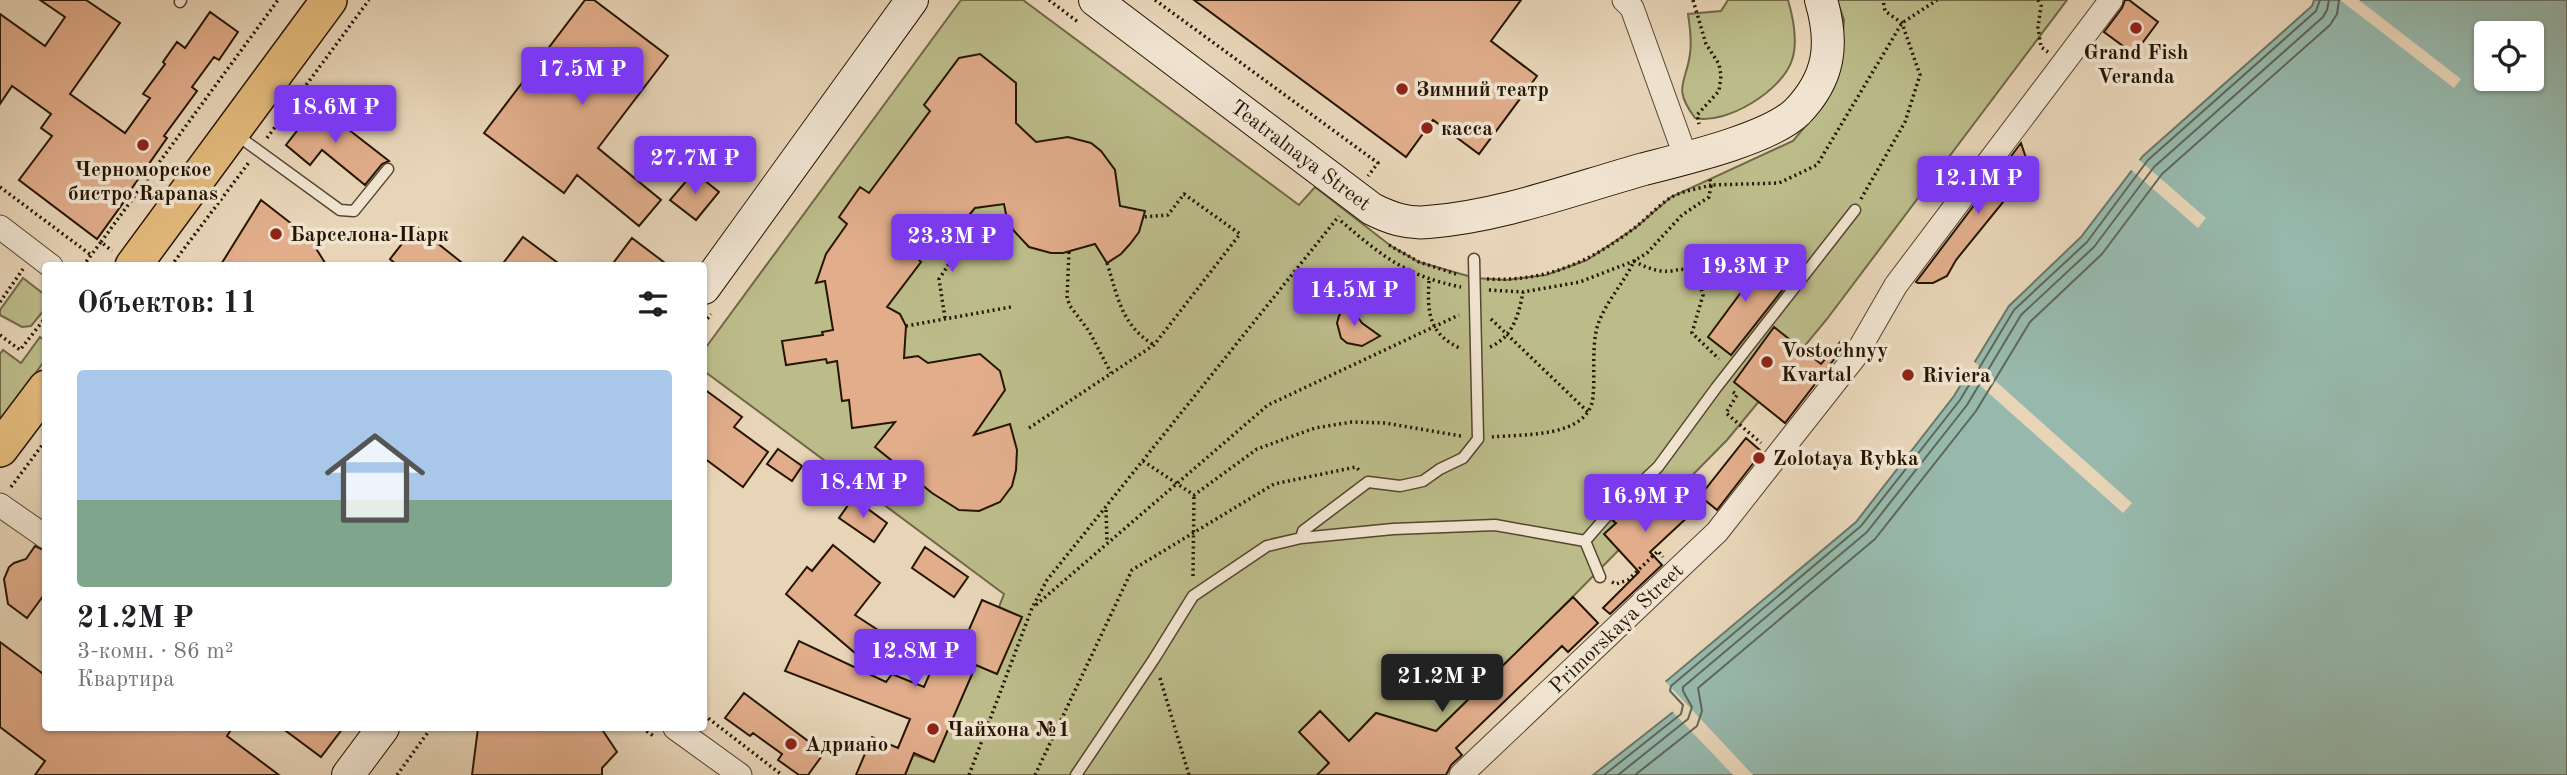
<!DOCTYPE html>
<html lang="ru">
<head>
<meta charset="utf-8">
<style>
	body { margin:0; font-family:"Old Standard TT",serif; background:#f2f2f2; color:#202124; height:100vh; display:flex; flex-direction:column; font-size:26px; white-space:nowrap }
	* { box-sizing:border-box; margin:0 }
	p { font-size:23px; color:#757577 }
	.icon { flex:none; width:38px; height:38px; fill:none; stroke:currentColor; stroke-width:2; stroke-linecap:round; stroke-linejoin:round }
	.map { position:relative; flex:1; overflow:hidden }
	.drawer { position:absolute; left:42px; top:262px; width:665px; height:469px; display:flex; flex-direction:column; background:#fff; border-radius:7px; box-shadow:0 2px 5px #0004 }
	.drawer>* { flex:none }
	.fabs { position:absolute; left:2474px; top:21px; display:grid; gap:14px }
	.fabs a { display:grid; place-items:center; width:70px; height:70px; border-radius:7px; background:#fff; box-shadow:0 2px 5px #0004; font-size:35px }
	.price { position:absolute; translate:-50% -60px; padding:0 16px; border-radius:7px; background:#7c3aed; color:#fff; font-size:23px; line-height:46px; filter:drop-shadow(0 2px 4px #0008) }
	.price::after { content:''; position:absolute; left:50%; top:42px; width:21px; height:16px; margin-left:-10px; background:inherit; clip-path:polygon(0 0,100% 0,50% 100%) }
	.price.current { background:#222; color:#fff }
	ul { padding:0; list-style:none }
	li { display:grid; align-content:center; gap:14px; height:371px; padding:0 35px }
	li span { display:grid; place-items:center; height:217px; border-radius:7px; color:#555 }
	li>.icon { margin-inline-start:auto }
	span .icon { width:126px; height:126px; fill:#fffc; stroke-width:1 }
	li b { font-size:30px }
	h2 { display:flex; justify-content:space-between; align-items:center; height:84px; padding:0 35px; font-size:30px }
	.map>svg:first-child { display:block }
</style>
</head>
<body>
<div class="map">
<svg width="2567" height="775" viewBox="0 0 2567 775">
	<rect width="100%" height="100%" fill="#e8d5b8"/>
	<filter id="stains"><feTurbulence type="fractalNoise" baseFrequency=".00286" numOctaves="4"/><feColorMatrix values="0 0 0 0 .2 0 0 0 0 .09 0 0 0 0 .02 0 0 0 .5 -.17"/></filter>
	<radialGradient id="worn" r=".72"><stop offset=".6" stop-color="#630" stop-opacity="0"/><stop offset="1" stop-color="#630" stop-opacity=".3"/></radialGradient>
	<path fill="#bcbc8a" stroke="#706845" stroke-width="2" d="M961,0H1023L1299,205L1315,187L1391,246L1419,262L1475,278L1506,280L1546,275L1587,260L1635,228L1671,197L1793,141L1824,104L1840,69L1844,20L1837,0H2067L1827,319L1727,440L1543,627L1427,740L1411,724L1376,713L1323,769L1328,775H905L913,755L933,761L976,665L997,674L1021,617L999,607L1004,594L704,371V350Z
		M1728,0H1788C1793,17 1798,42 1792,60C1782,91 1726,125 1695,118C1672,87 1686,84 1690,54C1692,41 1690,27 1688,14L1721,11Z
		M23,278L45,295V309L31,326L22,327L0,315V310Z
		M40,337L45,341V360L0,422V354L3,350L21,363Z"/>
	<path fill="#97b9ad" stroke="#697768" stroke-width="2" fill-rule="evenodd" d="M2314,0H2567V775H1593L1677,709L1658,688L1856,522L1954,396L2009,306L2081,237L2143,156L2312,6ZM2487,33H2532V79H2487Z"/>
	<path fill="#e8d5b8" d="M2340,0H2359L2461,79L2454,88Z
		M2137,158L2206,218L2198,228L2129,168Z
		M1972,360L2132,503L2123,513L1965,372Z
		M1663,679L1753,775H1733L1670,709L1672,708L1655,689Z"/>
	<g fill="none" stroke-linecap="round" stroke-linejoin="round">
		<path stroke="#5e6756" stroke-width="2" d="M1604,775L1681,714L1683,705L1670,691L1671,686L1861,526L1960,400L2014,310L2087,242L2148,160L2316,11L2320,0
			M1618,775L1688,719L1692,707L1683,691V687L1867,532L1967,405L2021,315L2094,247L2154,167L2323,17L2327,10L2329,0
			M1635,775L1697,726L1702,711L1698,688L1875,539L1976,411L2030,322L2102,254L2162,174L2330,25L2337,14L2339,0"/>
	</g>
	<path fill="#e1ad8b" stroke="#251500" stroke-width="2" d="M40,0H86L120,23L70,94L125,133L150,98L143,94L165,64L163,62L177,42L185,48L210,12L238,32L219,60L214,57L192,87L197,91L164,136L167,138L130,191L131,192L97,239L19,180L52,136L41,128L51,114L12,86L0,104V14L45,46L65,17Z
		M585,0H594L668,56L598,148L661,200L639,226L577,175L564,193L484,133Z
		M1194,0H1521L1491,41L1537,76L1479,154L1433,120L1406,157Z
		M2125,0H2129L2158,22L2134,54L2104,32L2122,8Z
		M980,54L1016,83V123L1036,142L1068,137L1091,143L1101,151L1115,170L1120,206L1145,211L1139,232L1130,244L1121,254L1107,263L1095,244L1063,253H1051L1029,247L1014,231L1007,219L1004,204L975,208L961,225L950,218L919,260L921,262L887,307L900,314L906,326L904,358L918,356L928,363L980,354L1000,371L1005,390L974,435L1010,424L1017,450L1016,470L1012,486L1000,502L979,511L959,510L932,493L875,447L895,422L852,428L849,400L842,401L837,361L827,363L826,359L786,365L782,341L823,335L822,332L833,330L825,281L816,283L826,254L847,224L839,217L860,187L869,193L930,111L924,105L959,58Z
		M317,105L389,161L382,164L365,185L322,150L310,165L286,145Z
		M2021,143L2029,167L2027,177L2021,186L2012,191L1956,260L1947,276L1933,283H1918L1916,282Z
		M694,172L719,192L696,220L670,200Z
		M261,200L306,235L307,234L327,266H220Z
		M416,226L466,266H398L390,259Z
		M523,237L562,266H501Z
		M632,238L669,266H611Z
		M1741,254L1784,288L1731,355L1708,337L1742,291L1724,277Z
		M1347,302L1362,323L1380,336L1362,346L1347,343L1341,338L1337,323L1339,316Z
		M1774,327L1821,364L1841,341L1845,345L1785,423L1734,382Z
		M704,389L742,417L734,427L768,452L743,487L704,458Z
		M1746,438L1762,452L1717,510L1700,496Z
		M778,449L802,466L792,481L767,464Z
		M1662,481L1692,513L1650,552L1662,565L1610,614L1603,608L1639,572L1604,534L1616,523L1613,521L1618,515L1648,487L1651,491Z
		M853,498L887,523L874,542L839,518Z
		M833,545L880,583L855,615L881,632L862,659L786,594L807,567L812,571Z
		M35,546L46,551V592L27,618L8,604L4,579L9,567L14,563L26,559Z
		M925,547L968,577L954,597L912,568Z
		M1573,597L1598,623L1568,652L1562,646L1456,748L1462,755L1451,765L1446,775H1317L1329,763L1299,732L1320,711L1349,741L1376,713L1436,731Z
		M982,600L1022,617L997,674L976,665L934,762L914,753L905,775H856L872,737L898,748L910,719L785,671L799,641L886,682L892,674L924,687L940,650L957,657Z
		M0,642L46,676V728H232L227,736L279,775H35L45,761L0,727Z
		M744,693L824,753L808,775H799L778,760L782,754L753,733L750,736L725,718Z
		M282,728H343L321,757Z
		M478,728H601L617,752L602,768V775H472Z"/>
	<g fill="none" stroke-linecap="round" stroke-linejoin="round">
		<g stroke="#56452e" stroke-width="13">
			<path id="lane" d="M180,2L181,0
				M234,133L340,210L354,211L388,169
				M1301,538L1393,529L1495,525L1585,541L1612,510L1658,467L1716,388L1855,210
				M1585,541L1600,577
				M1076,775L1154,659L1193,596L1267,546L1301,538L1303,531L1368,482L1400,486L1423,481L1440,469L1463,458L1478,439L1474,259"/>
		</g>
		<g stroke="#56452e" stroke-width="25">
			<path id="street" d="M1624,0L1632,8L1686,158
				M0,227L51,266
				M0,505L46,537
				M675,728L740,775
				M1461,775L1717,532L1854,358L1896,285L2111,0"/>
		</g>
		<g stroke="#251500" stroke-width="34">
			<path id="secondary" d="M1095,0L1372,209C1390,218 1407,224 1428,222C1502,216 1573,189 1644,169C1683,159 1769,139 1797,112C1830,78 1834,44 1821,0
				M704,288L912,0
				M348,775L383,728"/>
		</g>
		<g stroke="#251500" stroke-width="38">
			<path id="primary" d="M133,266L329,0
				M0,449L46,388"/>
		</g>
		<path stroke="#251500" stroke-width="3.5" stroke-dasharray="2 3.5" stroke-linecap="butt" d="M1049,0L1078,22
			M1155,0L1378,163L1368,176
			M1693,0L1706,44L1719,64L1721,76L1719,91L1697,115L1699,124
			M2038,0L2041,6L2038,27L2041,47L2048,52
			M267,138L369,0
			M0,187L91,255
			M1861,199L1905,122L1920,75L1902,23L1885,11L1883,0
			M1341,221C1382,256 1406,276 1461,287
			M101,242L278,0
			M1389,245L1419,262L1459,275
			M1069,252L1067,298L1070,306L1089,331L1111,373
			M1107,263C1118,297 1121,325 1154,345
			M83,266L101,242L112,251
			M171,266L250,161
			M1487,279C1546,282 1591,262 1637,226C1648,217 1658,206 1670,198C1681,191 1698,189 1711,185L1710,179
			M1429,281C1427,313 1429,335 1462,349
			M1489,290L1523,292L1580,282L1634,261L1647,253L1682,215L1709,197L1711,185L1779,183L1817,165L1902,23L1937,0
			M0,302L23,269
			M945,318L939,279C965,241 964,230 1014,231
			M1491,319L1589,413
			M704,323L711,314
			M906,326L1011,307
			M0,335L20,350L46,317
			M1490,347C1513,337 1519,314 1523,292
			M1733,392L1737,395L1726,413L1761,443
			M1029,428L1154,345L1240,234L1184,194L1168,215L1143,217
			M1492,437C1524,434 1589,438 1593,397C1595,376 1592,353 1596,332C1601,307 1623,285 1634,261C1643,266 1652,270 1662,271C1678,273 1677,265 1697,273L1703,295L1692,333L1719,359
			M1143,461L1194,495L1257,449L1315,428L1352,422L1385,423L1461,436
			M11,487L46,440
			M1106,510L1107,542
			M1193,576L1194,495
			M1612,582L1616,584L1628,580L1658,551L1663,557
			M1036,605L1268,405L1459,315
			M1160,678L1189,775
			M704,715L782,775
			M642,728L655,737
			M397,775L431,728
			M969,775L1032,608L1047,580L1339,216
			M1035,775L1132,570L1274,484L1356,467L1359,470"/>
		<use href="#lane" stroke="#f0e4d1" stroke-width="10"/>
		<use href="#street" stroke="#f0e4d1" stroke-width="23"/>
		<use href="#secondary" stroke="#f0e4d1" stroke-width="32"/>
		<use href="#primary" stroke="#e4ba7c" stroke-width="35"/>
	</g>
	<g fill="#8f2418" stroke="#f0e4d1" stroke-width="2.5">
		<circle cx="2136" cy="28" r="7"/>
		<circle cx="1402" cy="89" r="7"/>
		<circle cx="1427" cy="128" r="7"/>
		<circle cx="143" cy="145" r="7"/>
		<circle cx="276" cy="234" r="7"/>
		<circle cx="1767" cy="362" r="7"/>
		<circle cx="1908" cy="375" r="7"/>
		<circle cx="1759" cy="458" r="7"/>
		<circle cx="933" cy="729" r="7"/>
		<circle cx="791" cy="744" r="7"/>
	</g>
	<g text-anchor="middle" stroke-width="7" stroke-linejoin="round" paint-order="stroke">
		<g font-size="21" font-weight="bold" fill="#251500" stroke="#f0e4d1" text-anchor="start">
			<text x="2136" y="59" text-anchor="middle">Grand Fish<tspan x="2136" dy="24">Veranda</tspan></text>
			<text x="1416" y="96">Зимний театр</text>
			<text x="1441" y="135">касса</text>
			<text x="143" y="176" text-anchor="middle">Черноморское<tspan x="143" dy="24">бистро Rapanas</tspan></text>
			<text x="290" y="241">Барселона-Парк</text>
			<text x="1781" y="357">Vostochnyy<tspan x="1781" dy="24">Kvartal</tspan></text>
			<text x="1922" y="382">Riviera</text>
			<text x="1773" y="465">Zolotaya Rybka</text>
			<text x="947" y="736">Чайхона №1</text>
			<text x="805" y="751">Адриано</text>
		</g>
		<g font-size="21" fill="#251500" stroke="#f0e4d1">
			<text transform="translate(1301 155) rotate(37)" y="7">Teatralnaya Street</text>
			<text transform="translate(1616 628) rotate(-44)" y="7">Primorskaya Street</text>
		</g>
	</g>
	<rect width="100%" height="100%" filter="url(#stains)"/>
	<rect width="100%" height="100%" fill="url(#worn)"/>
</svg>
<div class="fabs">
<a><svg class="icon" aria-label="locate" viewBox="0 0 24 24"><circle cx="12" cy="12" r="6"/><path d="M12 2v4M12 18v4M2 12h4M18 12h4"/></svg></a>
</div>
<b class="price" style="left:582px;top:107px">17.5M ₽</b>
<b class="price" style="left:335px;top:145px">18.6M ₽</b>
<b class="price" style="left:695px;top:196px">27.7M ₽</b>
<b class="price" style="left:1978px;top:216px">12.1M ₽</b>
<b class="price" style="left:952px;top:274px">23.3M ₽</b>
<b class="price" style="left:1745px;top:304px">19.3M ₽</b>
<b class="price" style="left:1354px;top:328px">14.5M ₽</b>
<b class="price" style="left:863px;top:520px">18.4M ₽</b>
<b class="price" style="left:1645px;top:534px">16.9M ₽</b>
<b class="price" style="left:915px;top:689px">12.8M ₽</b>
<b class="price current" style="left:1442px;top:714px">21.2M ₽</b>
<section class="drawer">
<h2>Объектов: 11<svg class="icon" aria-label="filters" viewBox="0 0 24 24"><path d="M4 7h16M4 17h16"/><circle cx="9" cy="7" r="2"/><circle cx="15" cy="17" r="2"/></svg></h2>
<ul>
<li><span style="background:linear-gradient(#a9c7e8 60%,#7fa58c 0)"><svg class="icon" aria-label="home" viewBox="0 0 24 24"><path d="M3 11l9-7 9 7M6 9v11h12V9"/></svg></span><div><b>21.2M ₽</b><p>3-комн. · 86 m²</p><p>Квартира</p></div></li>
</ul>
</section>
</div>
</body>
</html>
